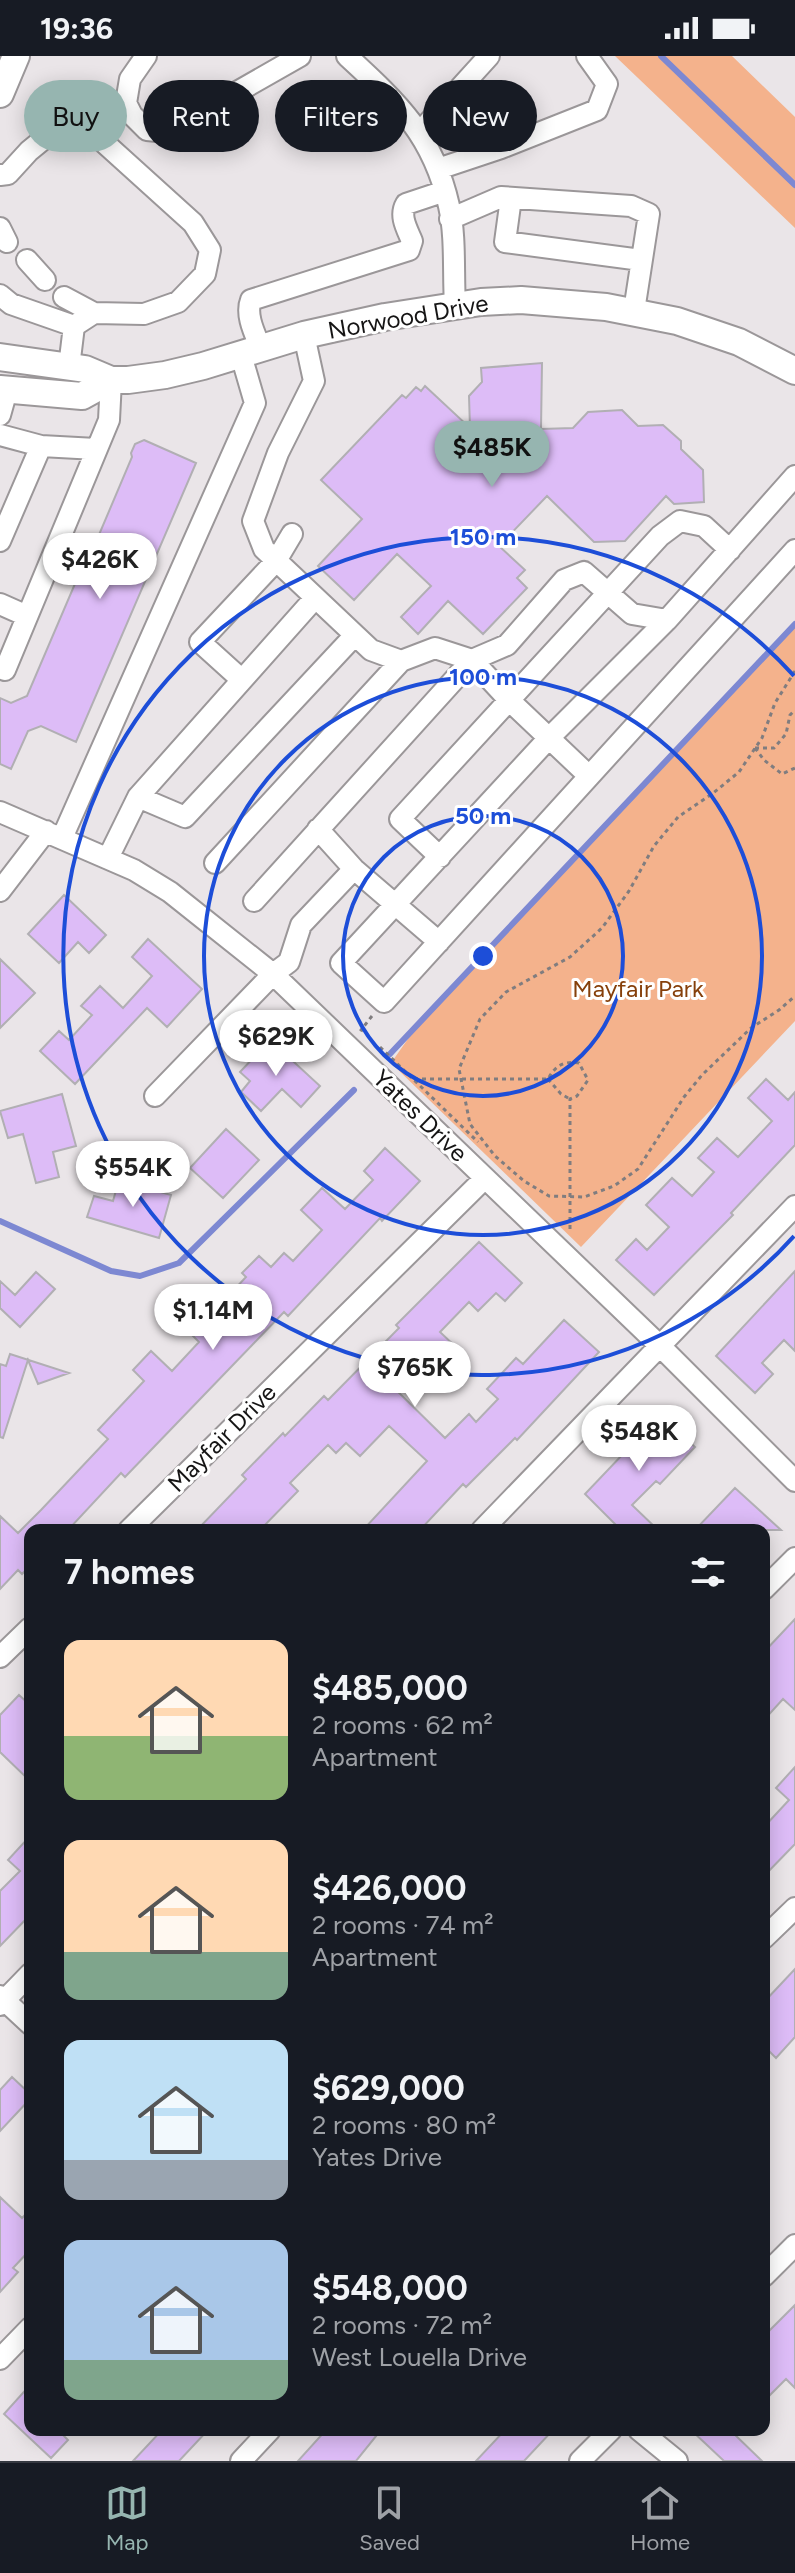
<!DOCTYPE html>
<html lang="en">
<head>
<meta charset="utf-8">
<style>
	body { margin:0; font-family:Figtree,sans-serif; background:#20242c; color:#f1f3f6; height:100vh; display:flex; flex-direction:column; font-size:30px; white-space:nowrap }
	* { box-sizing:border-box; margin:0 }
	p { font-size:26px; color:#9ea1a6 }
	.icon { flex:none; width:44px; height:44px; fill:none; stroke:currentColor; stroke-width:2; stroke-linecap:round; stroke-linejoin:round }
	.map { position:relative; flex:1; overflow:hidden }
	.details { position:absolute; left:24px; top:1468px; width:746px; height:912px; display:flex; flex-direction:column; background:#171b24; border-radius:16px; box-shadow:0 4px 20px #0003 }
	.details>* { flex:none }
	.guide { position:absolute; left:24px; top:24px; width:748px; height:72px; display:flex; gap:16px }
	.price { position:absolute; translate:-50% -68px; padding:0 18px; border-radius:28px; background:#fff; color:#222; font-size:26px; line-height:52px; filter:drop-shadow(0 2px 4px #0008) }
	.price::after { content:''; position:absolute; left:50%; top:48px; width:24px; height:18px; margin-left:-12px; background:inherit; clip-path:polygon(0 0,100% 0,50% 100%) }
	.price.selected { background:#96b5b0; color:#111 }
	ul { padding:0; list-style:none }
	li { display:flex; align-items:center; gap:24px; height:200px; padding:0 40px }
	li span { display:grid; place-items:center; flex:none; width:224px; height:160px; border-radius:16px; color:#555 }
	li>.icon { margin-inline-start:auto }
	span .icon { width:96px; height:96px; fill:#fffc; stroke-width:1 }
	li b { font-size:34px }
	h2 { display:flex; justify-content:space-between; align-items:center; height:96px; padding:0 40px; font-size:34px }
	.chip { padding:0 28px; border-radius:36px; background:#171b24; box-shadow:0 4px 20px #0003; font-size:28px; line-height:72px }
	.chip.selected { background:#96b5b0; color:#111 }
	.status { display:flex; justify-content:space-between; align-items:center; height:56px; padding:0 40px; background:#171b24; direction:ltr }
	.status svg { height:22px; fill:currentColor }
	.tabs { display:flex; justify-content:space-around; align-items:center; height:112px; border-top:2px solid #363941; background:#171b24; font-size:22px; color:#9ea1a6 }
	.tabs a { display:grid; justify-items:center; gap:4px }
	.tabs .selected { color:#96b5b0 }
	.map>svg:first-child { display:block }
</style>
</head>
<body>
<div class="status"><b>19:36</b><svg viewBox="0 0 49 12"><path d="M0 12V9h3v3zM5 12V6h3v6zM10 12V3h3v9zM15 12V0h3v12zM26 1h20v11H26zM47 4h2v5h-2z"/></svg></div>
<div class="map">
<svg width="795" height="2405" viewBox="0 0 795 2405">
	<rect width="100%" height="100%" fill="#eae5e8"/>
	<path fill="#f4b28c" d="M615,0H732L795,61V172Z
		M795,571V965L581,1191L391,1007L422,963Z"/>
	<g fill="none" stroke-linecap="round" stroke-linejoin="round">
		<path stroke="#7d88d2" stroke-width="6" d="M661,0L795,129
			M389,999L795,568
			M0,1165L111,1215L140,1220L179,1207L354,1034"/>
	</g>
	<path fill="#ddbcf7" stroke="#b1afb3" stroke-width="2" d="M542,307L541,373L573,372L588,356L622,354L638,370L663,369L681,385V393L703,414L704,446L674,448L666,440L625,485L594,486L547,440L499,490L525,514L517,522L527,532L483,578L448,545L418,578L401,561L431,530L397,498L354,544L318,510L362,463L321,424L402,339L406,342L416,331L421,335L425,330L470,372L469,340L482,326L481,312Z
		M144,384L196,407L76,686L41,670L28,675L11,713L0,708V642L11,647L27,640L86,502L90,500L132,401L131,397L135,388Z
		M64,839L106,879L89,897L78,886L59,907L28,878Z
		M148,883L202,933L167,971L147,952L75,1028L40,995L59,975L69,984L92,959L81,950L100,930L123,952L152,920L132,901Z
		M0,903L35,937L0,972Z
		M270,984L320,1030L301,1051L282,1033L261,1055L241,1036L250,1025L240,1016Z
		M766,1023L788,1044L795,1036V1089L731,1157L733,1159L654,1239L616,1204L636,1183L647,1194L669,1171L646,1149L672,1122L692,1140L714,1116L698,1102L717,1082L738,1101L772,1065L748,1042Z
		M62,1038L76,1090L53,1096L59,1121L36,1127L23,1078L8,1082L0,1055Z
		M226,1073L259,1104L223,1142L190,1112Z
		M385,1092L420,1125L382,1165L380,1162L288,1260L284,1256L125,1421L121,1417L68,1474H30V1510L22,1518L18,1514L0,1533V1460L18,1477L41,1454L108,1383L98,1374L144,1325L133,1314L151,1295L172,1315L199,1286L192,1279L246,1221L242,1217L259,1200L271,1211L284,1197L293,1205L322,1174L301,1154L322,1132L345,1153L373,1124L364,1115Z
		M119,1124L171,1139L159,1182L87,1161L94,1140L113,1145Z
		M479,1186L522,1227L505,1245L496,1237L478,1255L469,1246L440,1276L458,1293L439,1312L423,1296L391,1329L445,1382L469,1358L476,1366L498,1343L487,1333L516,1302L523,1308L564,1264L599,1296L517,1384L515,1382L466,1431L463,1428L420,1474H363L427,1405L389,1370L360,1400L346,1387L336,1397L328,1389L290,1427L298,1435L260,1474H197L246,1423L242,1419L283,1377L285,1380L324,1340L328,1344L399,1272L396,1269Z
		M795,1215V1295L784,1284L762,1307L773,1318L755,1337L716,1300Z
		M36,1216L55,1233L20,1271L0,1252V1225L15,1239Z
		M10,1298L69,1317L38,1328L28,1304L3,1382L0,1381V1308L6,1310Z
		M658,1357L695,1391L660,1428L656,1425L632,1449L658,1474H621L585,1438L625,1396L623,1394Z
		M735,1432L781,1474H695Z
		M795,1563V1654L783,1643L764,1664V1596Z
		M19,1639L30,1649V1725L0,1696V1659Z
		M795,1711V1788L764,1820V1771L789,1744L776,1732Z
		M30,1780V1859L0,1890V1835L20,1815L8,1804Z
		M795,1913V1981L776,2002L764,1990V1946Z
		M12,2021L30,2038V2043L0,2075V2034Z
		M0,2141L22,2162L30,2154V2194L13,2212L18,2216L0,2236Z
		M795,2249V2332L786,2323L764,2345V2280Z
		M30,2329V2374H58L68,2384L51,2402L4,2358Z
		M162,2374H208L179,2405H133Z
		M326,2374H381L356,2405H298Z
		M505,2374H553L524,2405H476Z
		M691,2374H730L762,2405H724Z"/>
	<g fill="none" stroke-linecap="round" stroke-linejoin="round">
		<g stroke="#9b9799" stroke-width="24">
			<path id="minor" d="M146,0L130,23L126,47L132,59L147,74L167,76L300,0
				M347,0C398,47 433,79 449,150C456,181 453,217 455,249
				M420,76L489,0
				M438,113L501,92L597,54L607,28L587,0
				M0,119L8,118L29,95L68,63H78L193,167L210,194L205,218L178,246L144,258L94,257L74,270L69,311
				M511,142L505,186L641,204
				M450,163L501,141L631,150L649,158L634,255
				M0,172L7,186
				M27,204L45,224
				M0,239L11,248L74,270
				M64,241L94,257
				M304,279L314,325L278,397L253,465L264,493L371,594L401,605L435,592L472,604L507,589L564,524L584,516L632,558L667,564L795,420
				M261,293C255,278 245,259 251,244L409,194L412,185C407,173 399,160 406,148L445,135
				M0,359L7,334
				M0,379L41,390L96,393
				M0,485L41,390
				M0,548L27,560
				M667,564L549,682L341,907L384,946L795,494
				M0,612L5,614L109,364L111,324
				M242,624L200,586L276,505L292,478
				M138,741L185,761L355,579
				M0,756L134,814L170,836L273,918L660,1290L795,1425
				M318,773L354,813L439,886
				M62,782L255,347L241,299
				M440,801L400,763L660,480L680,465L704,470L730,494
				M108,802L138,741L315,542
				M215,807L401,605
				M0,835L46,775
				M254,845L472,604L510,645L589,720
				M155,1040L273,918L289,906L301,869L354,813
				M129,1474L485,1122
				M482,1474L795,1150
				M764,1533L795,1502
				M0,1601L30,1572
				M764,1882L795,1852
				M0,1940L30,1968
				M0,1949L30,1918
				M764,2220L795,2189
				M0,2303L30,2272
				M639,2374L677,2405
				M241,2405L270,2374
				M580,2405L611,2374"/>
		</g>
		<g stroke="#9b9799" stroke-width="30">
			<path id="major" d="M0,38L16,0
				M0,301L85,313L111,324H128L165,319L203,310L304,279L385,261L481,246L521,244L606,251L677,265L739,286L795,315
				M0,333L82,340L111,324"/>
		</g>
		<path stroke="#807d7f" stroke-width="3" stroke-dasharray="4 4" stroke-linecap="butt" d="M795,615L775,647L762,682L739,716L712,738L678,761L654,790L629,835L602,872L570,901L506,936L480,963L459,1013L470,1068L495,1100L524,1125L549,1140L584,1141L614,1130L638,1113L684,1041L702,1019L751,972L779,954L795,940
			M755,692H774L786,678L790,659L795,654
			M755,692L764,704L782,718L795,712
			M363,975L361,974L372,960
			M380,991L478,1086
			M414,1023H548C556,1009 563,1005 579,1007L588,1024L577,1040L570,1043V1175
			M548,1023L561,1038L570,1043"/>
		<use href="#minor" stroke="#fff" stroke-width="20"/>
		<use href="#major" stroke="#fff" stroke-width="26"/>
	</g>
	<g fill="none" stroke="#1d4ed8" stroke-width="4">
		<circle cx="483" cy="900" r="140"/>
		<circle cx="483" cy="900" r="279"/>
		<path d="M794 1180A419 419 0 1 1 794 620"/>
	</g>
	<g text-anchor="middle" stroke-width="6" stroke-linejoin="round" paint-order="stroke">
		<g font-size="24" fill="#151414" stroke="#fff">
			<text transform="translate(408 261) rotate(-10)" y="8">Norwood Drive</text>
			<text transform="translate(420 1060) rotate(44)" y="8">Yates Drive</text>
			<text transform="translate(222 1382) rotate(-45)" y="8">Mayfair Drive</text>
		</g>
		<g font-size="24" fill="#86400b" stroke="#fff">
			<text x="638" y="941">Mayfair Park</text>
		</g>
	</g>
	<circle cx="483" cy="900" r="12" fill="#1d4ed8" stroke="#fff" stroke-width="4"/>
	<g font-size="24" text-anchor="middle" font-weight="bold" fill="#1d4ed8" stroke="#fff" stroke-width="6" stroke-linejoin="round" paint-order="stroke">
		<text x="483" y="489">150 m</text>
		<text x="483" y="629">100 m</text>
		<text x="483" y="768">50 m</text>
	</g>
</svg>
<b class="price selected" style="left:492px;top:433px">$485K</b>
<b class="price" style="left:100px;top:545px">$426K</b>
<b class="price" style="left:276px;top:1022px">$629K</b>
<b class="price" style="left:133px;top:1153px">$554K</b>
<b class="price" style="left:213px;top:1296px">$1.14M</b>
<b class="price" style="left:415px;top:1353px">$765K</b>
<b class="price" style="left:639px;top:1417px">$548K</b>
<div class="guide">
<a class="chip selected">Buy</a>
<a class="chip">Rent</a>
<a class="chip">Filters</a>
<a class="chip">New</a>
</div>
<section class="details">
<h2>7 homes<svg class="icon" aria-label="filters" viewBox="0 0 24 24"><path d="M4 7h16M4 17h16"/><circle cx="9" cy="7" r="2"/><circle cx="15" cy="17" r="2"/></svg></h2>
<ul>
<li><span style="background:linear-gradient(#ffd9b3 60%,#8fb573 0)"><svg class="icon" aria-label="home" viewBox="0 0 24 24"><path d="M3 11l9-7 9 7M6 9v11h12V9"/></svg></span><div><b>$485,000</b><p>2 rooms · 62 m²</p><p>Apartment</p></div></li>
<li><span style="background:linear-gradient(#ffd9b3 70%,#7fa58c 0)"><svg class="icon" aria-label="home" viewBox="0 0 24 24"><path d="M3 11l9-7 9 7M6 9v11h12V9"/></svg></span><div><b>$426,000</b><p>2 rooms · 74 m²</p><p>Apartment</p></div></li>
<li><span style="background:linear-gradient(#bfe0f5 75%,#9aa5b1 0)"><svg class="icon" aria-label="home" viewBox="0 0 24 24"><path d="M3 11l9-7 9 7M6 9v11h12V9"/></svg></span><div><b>$629,000</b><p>2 rooms · 80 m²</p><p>Yates Drive</p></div></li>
<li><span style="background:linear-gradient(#a9c7e8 75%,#7fa58c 0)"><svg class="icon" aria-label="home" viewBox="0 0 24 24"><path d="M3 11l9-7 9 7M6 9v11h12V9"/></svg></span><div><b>$548,000</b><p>2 rooms · 72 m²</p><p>West Louella Drive</p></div></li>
</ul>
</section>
</div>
<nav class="tabs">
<a class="selected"><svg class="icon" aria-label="map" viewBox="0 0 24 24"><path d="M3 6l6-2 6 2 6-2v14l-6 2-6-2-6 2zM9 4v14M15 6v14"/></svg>Map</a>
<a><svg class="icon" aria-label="saved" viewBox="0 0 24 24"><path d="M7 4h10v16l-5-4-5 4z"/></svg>Saved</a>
<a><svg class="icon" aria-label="home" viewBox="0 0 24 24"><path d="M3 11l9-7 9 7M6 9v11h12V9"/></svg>Home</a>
</nav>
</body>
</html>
